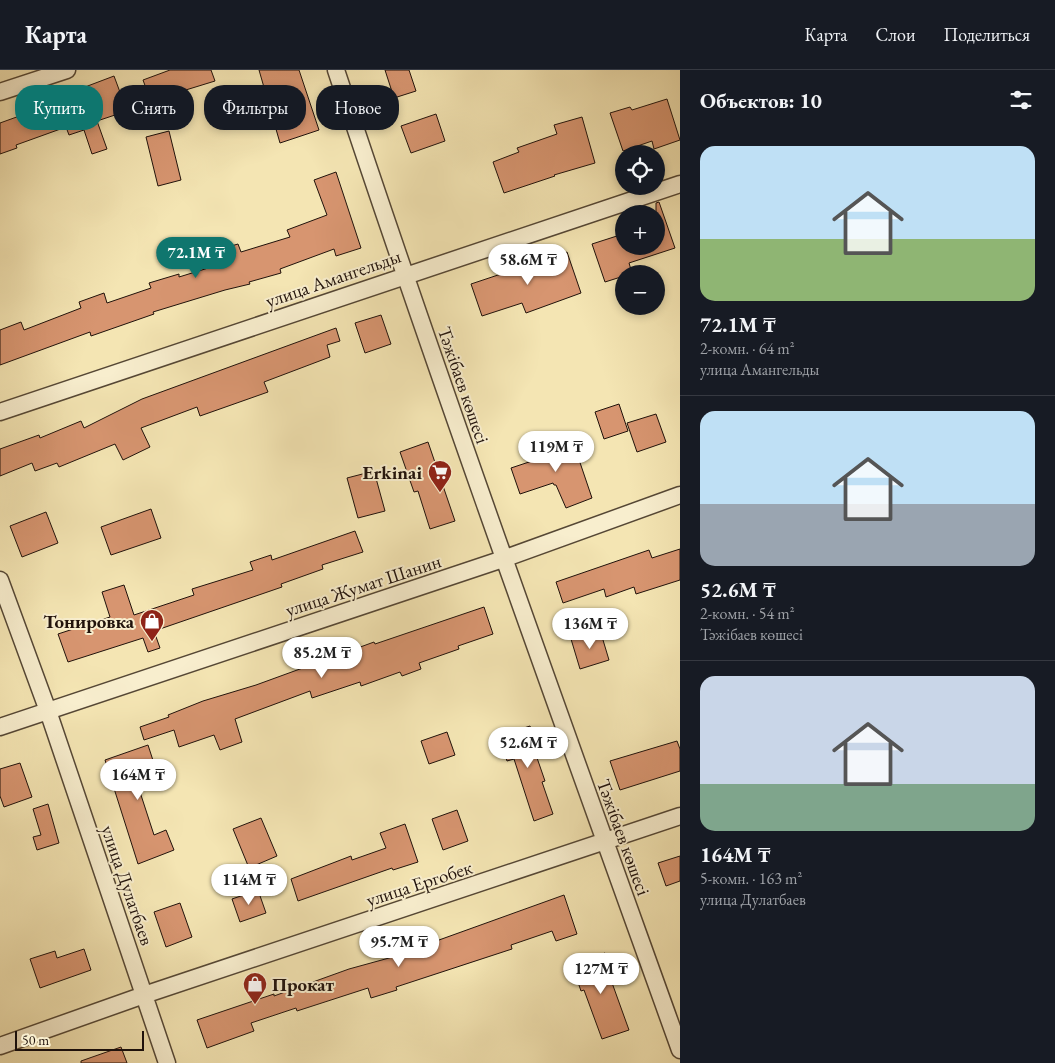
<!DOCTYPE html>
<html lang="ru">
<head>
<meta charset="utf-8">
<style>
	body { margin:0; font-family:"EB Garamond",serif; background:#242831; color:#f1f3f6; height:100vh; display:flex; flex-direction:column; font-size:19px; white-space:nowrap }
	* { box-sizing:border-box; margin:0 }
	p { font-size:16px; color:#9ea1a6 }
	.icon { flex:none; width:28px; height:28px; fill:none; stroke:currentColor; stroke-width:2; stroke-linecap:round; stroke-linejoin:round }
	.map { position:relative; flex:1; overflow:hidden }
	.side { display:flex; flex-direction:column; background:#171b24; width:375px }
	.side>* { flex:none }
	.guide { position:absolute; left:15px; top:15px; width:475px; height:45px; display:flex; gap:10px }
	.fabs { position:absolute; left:615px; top:75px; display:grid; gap:10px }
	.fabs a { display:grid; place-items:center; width:50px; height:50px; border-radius:50%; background:#171b24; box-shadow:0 2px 8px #0003; font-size:25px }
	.scale { position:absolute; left:15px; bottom:12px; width:129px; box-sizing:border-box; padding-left:5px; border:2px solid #20120b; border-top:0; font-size:14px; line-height:18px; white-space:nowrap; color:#20120b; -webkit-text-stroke:4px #f8eece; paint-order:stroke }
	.price { position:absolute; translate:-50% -42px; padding:0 11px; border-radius:18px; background:#fff; color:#222; font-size:16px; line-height:32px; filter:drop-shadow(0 1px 2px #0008) }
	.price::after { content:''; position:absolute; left:50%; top:30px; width:15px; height:11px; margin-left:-8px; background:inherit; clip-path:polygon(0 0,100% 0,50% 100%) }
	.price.selected { background:#0f766e; color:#fff }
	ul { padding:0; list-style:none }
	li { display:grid; align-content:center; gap:10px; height:265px; padding:0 20px }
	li+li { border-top:1px solid #363941 }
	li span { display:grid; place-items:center; height:155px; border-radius:15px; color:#555 }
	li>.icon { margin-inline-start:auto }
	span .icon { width:90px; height:90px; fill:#fffc; stroke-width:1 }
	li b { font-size:21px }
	h2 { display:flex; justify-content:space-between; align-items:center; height:60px; padding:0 20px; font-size:21px }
	.pill { padding:0 18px; border-radius:20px; background:#171b24; box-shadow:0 2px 8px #0003; font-size:18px; line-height:45px }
	.pill.selected { background:#0f766e; color:#fff }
	header { display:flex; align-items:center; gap:30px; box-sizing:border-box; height:70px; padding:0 25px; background:#171b24; border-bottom:1px solid #363941 }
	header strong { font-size:24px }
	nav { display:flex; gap:28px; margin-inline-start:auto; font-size:18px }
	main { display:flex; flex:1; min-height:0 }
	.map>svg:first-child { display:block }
</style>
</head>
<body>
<header>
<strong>Карта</strong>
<nav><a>Карта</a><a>Слои</a><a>Поделиться</a></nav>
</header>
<main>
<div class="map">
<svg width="680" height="993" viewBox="0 0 680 993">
	<rect width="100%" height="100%" fill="#f4e5b3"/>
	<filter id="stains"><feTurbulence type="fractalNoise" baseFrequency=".004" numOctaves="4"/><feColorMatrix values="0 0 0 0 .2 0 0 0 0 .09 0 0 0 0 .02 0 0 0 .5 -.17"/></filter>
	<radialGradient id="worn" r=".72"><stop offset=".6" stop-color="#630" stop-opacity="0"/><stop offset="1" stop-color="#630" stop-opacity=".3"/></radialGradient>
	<path fill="#d79570" stroke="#20120b" d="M170,0H211L215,11L176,23L178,28L153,37L143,10Z
		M259,0H299L319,60L280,73Z
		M385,0H409L416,21L394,28Z
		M114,6L127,41L97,51L107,79L92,84L84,60L69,65L66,57L16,75L17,78L0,84V53L25,44L24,41L56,28Z
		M667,29L680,70L654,79L652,71L623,81L610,43L630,37L632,40Z
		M436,44L445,71L411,83L401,56Z
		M582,47L595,93L554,105L555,106L504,123L493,92L519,82L517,78L557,64L554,55Z
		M169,61L181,110L158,116L146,67Z
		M336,102L361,178L336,186L334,179L280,199L281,203L249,212L250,214L225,220L153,242L154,244L91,266L90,262L0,295V260L21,252L24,260L81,238L79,232L104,223L107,233L151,218L149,213L179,204V207L218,195L214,181L238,174L241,182L290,167L287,160L327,145L314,110Z
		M659,132L675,178L629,193L632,203L624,204V206L605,212L592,174L620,165L623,176H656V133Z
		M567,182L581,223L526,243L522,233L482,246L471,214Z
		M381,245L391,274L365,283L355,253Z
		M336,258L340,271L327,275L330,287L264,312L268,322L200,346L197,337L141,358L150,377L123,390L115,374L59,397L57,393L35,401L32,393L0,406V379L39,365L40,368L81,351L84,358L142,329Z
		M619,334L628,361L604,369L595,342Z
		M656,344L666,372L637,382L627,353Z
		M571,366L592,428L566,438L556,415H554L553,413L520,424L511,398L544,387L540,376Z
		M428,372L455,451L430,459L418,421L414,422L400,382Z
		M374,401L385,441L358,448L347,408Z
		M151,439L161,468L111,485L101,457Z
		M46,442L58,473L22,487L10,456Z
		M355,461L363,482L322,495L323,499L281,514L282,517L154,561L160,578L148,582L143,568L68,592L58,564L110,547L102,522L124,515L134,545L194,525L192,519L253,500L250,492L271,485L272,490Z
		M680,479V510L636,524L634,517L606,527L604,519L563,533L556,512L649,480L652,488Z
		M484,537L493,564L458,576L459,579L419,593L421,599L402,606L400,602L361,616L360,612L312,628L310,621L235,649L242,672L220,680L214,665L179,677L174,660L144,670L140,657L169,647L168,645L203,631L256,615L374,572L375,574Z
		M600,560L609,590L580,599L571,569Z
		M530,656L539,681L535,682L545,711L542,712L553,744L534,751L514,689L507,691L499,666Z
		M447,662L455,685L429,694L421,671Z
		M677,671L680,679V701L620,720L610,691Z
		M148,675L160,712L139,719L154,765L166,760L174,780L138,794L105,690Z
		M20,693L32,727L4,737L0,726V699Z
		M48,734L59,773L37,780L33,767L41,765L33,739Z
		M457,740L468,771L443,780L432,749Z
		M261,748L277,786L249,798L233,759Z
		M405,754L418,792L393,800L392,798L298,831L291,809L351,786L352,790L386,778L380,763Z
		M680,786V811L666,816L658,793Z
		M258,820L266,843L240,852L232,829Z
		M564,825L577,864L556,871L552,861L511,875L512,879L396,917L397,920L371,928L368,918L297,941L296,938L251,953L254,961L207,978L197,950L274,924V926L349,899L389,888Z
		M180,833L192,867L166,877L154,842Z
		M84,879L91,900L40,918L30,889L55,881L57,888Z
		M605,883L613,910H611L629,960L602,969L584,920L581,921L572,895Z
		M121,977L127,993H81V991Z"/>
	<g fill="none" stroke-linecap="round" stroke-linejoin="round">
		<g stroke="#554735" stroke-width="19">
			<path id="street" d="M336,0C445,329 563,654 680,980
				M0,22L67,0
				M0,342L680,114
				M0,510L48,641L167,993
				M0,657L503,489L680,425
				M0,976L144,925L680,746"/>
		</g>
		<use href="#street" stroke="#f8eece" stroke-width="16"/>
	</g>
	<defs>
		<g id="supermarket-pin" transform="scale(1.25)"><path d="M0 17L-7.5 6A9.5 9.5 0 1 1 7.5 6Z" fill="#8f2418" stroke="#f8eece"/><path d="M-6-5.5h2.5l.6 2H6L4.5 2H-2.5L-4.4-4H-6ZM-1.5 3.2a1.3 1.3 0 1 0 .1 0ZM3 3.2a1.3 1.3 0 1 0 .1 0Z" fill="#fff"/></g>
		<g id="shop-pin" transform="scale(1.25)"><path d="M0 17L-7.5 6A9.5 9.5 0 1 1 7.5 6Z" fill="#8f2418" stroke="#f8eece"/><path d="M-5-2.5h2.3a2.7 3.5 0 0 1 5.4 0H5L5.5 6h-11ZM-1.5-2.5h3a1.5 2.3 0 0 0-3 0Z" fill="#fff"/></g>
	</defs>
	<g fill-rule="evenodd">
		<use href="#supermarket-pin" x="440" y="402"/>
		<use href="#shop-pin" x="152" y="551"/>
		<use href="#shop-pin" x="255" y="914"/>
	</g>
	<g text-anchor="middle" stroke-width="4" stroke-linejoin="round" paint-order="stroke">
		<g font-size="19" fill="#20120b" stroke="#f8eece">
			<text transform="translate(333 208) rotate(-19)" y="7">улица Амангельды</text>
			<text transform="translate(464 315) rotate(71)" y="7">Тәжібаев көшесі</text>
			<text transform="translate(363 515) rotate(-18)" y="7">улица Жумат Шанин</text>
			<text transform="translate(624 767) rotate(70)" y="7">Тәжібаев көшесі</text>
			<text transform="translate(419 813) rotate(-18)" y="7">улица Ергобек</text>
			<text transform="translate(128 815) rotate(71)" y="7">улица Дулатбаев</text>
		</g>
		<g font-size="19" font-weight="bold" fill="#20120b" stroke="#f8eece" text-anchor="end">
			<text x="422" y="409">Erkinai</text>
			<text x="134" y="558">Тонировка</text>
			<text x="272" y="921" text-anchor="start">Прокат</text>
		</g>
	</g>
	<rect width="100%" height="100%" filter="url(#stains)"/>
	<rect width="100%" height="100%" fill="url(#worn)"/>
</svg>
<div class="fabs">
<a><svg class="icon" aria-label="locate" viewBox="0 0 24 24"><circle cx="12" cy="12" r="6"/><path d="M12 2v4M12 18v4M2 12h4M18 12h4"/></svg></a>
<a>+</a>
<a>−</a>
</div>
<div class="scale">50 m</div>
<b class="price selected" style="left:196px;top:209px">72.1M ₸</b>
<b class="price" style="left:528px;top:216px">58.6M ₸</b>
<b class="price" style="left:556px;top:403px">119M ₸</b>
<b class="price" style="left:590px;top:580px">136M ₸</b>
<b class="price" style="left:322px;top:609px">85.2M ₸</b>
<b class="price" style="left:528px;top:699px">52.6M ₸</b>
<b class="price" style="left:138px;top:731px">164M ₸</b>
<b class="price" style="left:249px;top:836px">114M ₸</b>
<b class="price" style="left:399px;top:898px">95.7M ₸</b>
<b class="price" style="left:601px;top:925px">127M ₸</b>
<div class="guide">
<a class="pill selected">Купить</a>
<a class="pill">Снять</a>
<a class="pill">Фильтры</a>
<a class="pill">Новое</a>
</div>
</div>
<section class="side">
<h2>Объектов: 10<svg class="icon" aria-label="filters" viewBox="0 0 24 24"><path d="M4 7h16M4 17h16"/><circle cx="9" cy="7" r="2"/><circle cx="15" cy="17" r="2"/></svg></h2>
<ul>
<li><span style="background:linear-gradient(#bfe0f5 60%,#8fb573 0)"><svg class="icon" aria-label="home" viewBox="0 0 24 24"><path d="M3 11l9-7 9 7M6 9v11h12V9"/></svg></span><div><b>72.1M ₸</b><p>2-комн. · 64 m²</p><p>улица Амангельды</p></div></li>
<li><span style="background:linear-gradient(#bfe0f5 60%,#9aa5b1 0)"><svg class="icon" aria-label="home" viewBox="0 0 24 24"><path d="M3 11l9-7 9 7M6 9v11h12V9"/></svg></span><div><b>52.6M ₸</b><p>2-комн. · 54 m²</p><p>Тәжібаев көшесі</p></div></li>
<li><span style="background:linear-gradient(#c9d6e8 70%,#7fa58c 0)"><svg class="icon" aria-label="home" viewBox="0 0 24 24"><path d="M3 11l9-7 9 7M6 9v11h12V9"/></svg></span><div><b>164M ₸</b><p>5-комн. · 163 m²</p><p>улица Дулатбаев</p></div></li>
</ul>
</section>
</main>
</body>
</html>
